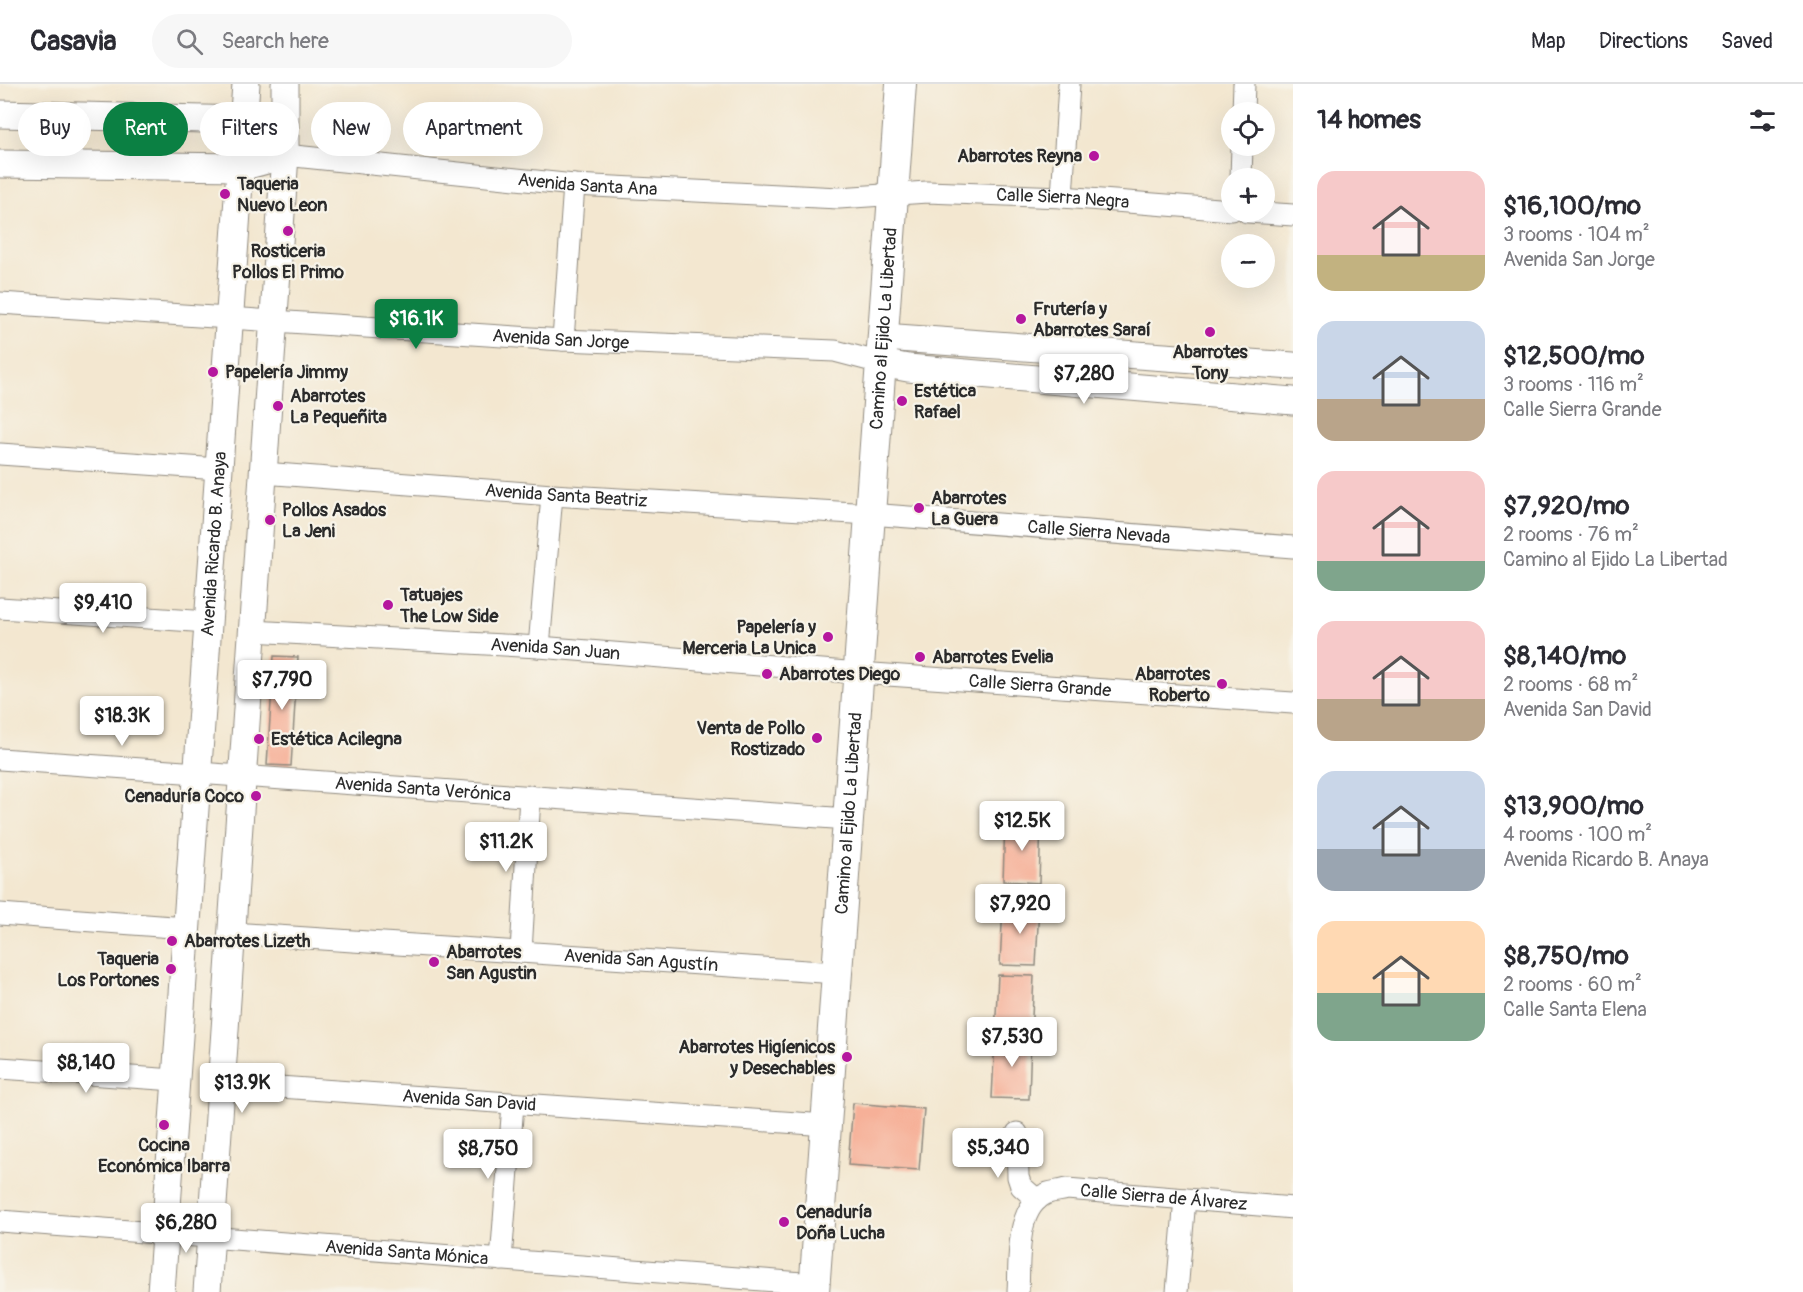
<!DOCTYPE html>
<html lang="en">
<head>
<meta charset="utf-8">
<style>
	body { margin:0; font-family:Pangolin,sans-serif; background:#f7f7f7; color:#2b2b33; height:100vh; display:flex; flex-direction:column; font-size:22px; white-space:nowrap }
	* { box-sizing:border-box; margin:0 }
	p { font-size:20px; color:#7c7c81 }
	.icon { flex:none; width:33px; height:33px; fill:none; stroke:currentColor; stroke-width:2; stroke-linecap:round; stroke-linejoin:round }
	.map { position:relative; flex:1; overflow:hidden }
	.sheet { display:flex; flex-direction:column; background:#fff; width:510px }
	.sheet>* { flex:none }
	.top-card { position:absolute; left:18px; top:18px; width:570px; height:54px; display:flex; gap:12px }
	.fabs { position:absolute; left:1221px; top:18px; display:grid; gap:12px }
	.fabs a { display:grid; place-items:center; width:54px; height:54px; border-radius:50%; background:#fff; box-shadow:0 6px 24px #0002; font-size:30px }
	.price { position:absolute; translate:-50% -51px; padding:0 14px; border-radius:6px; background:#fff; color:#222; font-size:20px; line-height:39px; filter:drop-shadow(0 2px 3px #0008) }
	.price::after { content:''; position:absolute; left:50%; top:36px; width:18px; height:14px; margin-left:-9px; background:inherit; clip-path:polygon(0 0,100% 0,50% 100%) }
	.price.selected { background:#0b8043; color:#fff }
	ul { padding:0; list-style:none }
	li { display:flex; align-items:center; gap:18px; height:150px; padding:0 24px }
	li span { display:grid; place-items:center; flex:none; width:168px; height:120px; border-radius:18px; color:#555 }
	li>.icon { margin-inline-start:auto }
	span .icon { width:72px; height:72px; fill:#fffc; stroke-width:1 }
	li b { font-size:26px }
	h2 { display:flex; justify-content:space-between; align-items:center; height:72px; padding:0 24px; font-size:26px }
	.chip { padding:0 21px; border-radius:27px; background:#fff; box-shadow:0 6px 24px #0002; font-size:21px; line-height:54px }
	.chip.selected { background:#0b8043; color:#fff }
	header { display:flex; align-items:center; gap:36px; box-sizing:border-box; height:84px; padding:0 30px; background:#fff; border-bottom:2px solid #e1e1e2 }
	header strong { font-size:28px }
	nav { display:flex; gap:33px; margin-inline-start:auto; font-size:21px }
	.search { width:420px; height:54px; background:#f7f7f7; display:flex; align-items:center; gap:15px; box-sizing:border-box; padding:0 21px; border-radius:33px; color:#7c7c81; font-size:22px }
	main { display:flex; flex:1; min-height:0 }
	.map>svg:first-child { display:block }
</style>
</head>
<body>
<header>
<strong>Casavia</strong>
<div class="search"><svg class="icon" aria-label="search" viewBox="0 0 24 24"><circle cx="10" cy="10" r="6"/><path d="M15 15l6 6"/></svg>Search here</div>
<nav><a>Map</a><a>Directions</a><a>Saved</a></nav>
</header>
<main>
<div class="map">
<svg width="1293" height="1208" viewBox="0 0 1293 1208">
	<rect width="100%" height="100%" fill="#f7f3e8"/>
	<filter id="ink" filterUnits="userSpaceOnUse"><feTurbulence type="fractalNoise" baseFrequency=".0167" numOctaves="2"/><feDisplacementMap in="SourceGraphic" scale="12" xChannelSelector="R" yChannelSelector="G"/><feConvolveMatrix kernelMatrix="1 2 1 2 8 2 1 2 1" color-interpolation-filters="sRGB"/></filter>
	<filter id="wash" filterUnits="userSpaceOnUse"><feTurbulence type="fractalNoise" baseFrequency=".008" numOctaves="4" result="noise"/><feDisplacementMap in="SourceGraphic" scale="24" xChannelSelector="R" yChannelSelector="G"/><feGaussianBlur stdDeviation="1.35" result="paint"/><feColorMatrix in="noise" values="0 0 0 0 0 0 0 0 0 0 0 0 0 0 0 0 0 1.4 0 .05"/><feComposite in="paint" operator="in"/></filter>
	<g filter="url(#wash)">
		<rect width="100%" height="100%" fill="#f3e7d0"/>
		<g id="blocks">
			<path fill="#f6b098" d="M274,572L298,573L291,682L267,681Z
				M1005,736L1041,738L1039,799L1003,797Z
				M1003,820L1039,821L1036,882L1000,881Z
				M998,891L1034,892L1031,953L995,951Z
				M995,953L1031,954L1029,1015L992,1014Z
				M853,1019L924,1025L919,1086L848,1081Z"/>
		</g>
	</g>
	<g filter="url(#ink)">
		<use href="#blocks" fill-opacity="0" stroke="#8f897e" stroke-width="1.5"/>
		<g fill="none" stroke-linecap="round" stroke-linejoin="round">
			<g stroke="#8f897e" stroke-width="23">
				<g id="minor">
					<path d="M1243,28L1244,0"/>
					<path id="s1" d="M285,71L574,101L839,114L927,108L1062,113L1232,126"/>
					<path d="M1241,94L1242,62"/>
					<path d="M1062,113L1069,0"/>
					<path d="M1247,128L1293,131"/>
					<path id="s2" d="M0,219L563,256L835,267L881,279"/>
					<path d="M563,256L574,101"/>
					<path d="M0,370L219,385"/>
					<path id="s3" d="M263,389L552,411L870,430L1293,463"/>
					<path d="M0,524L208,538"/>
					<path id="s4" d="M252,547L539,563L859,589L1293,619"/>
					<path d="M539,563L552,411"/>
					<path id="s5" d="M0,675L848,735"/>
					<path d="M0,830L186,844"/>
					<path id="s6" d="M231,849L837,889"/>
					<path d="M521,868L530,712"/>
					<path d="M0,984L175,996"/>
					<path id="s7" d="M221,999L826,1041"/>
					<path d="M1017,1049L1018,1093L1021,1102L1037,1116"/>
					<path id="s8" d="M0,1137L815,1200"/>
					<path d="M501,1176L513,1020"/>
					<path id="s9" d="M1018,1208C1020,1178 1014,1122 1048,1109C1054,1107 1061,1107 1067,1105L1293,1124"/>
					<path d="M1177,1208L1185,1115"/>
				</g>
			</g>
			<g stroke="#8f897e" stroke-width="29">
				<g id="tertiary">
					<path d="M0,30L244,36L285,71"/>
					<path d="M0,80L241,83L285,71"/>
					<path d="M883,253L1293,282"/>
					<path d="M881,279L908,284L1293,317"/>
					<path id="s10" d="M161,1208L246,0"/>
					<path d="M207,1208L285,71V0"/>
				</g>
			</g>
			<g stroke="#8f897e" stroke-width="32">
				<g id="secondary">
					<path id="s11" d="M814,1208L901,0"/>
				</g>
			</g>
			<use href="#minor" stroke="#fff" stroke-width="21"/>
			<use href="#tertiary" stroke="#fff" stroke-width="27"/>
			<use href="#secondary" stroke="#fff" stroke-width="30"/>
		</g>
	</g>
	<g fill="#b5179e" stroke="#f7f3e8" stroke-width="2">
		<circle cx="1094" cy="72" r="6"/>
		<circle cx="225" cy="110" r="6"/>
		<circle cx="288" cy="147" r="6"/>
		<circle cx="1021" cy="235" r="6"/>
		<circle cx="1210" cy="248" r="6"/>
		<circle cx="213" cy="288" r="6"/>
		<circle cx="902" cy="317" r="6"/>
		<circle cx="278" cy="322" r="6"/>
		<circle cx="919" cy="424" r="6"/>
		<circle cx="270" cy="436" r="6"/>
		<circle cx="388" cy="521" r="6"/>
		<circle cx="828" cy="553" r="6"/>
		<circle cx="920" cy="573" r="6"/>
		<circle cx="767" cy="590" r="6"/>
		<circle cx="1222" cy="600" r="6"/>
		<circle cx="817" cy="654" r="6"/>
		<circle cx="259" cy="655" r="6"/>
		<circle cx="256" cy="712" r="6"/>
		<circle cx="172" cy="857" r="6"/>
		<circle cx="434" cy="878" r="6"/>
		<circle cx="171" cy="885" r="6"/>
		<circle cx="847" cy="973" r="6"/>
		<circle cx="164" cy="1041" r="6"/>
		<circle cx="784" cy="1138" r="6"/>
	</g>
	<g text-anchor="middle" stroke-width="4.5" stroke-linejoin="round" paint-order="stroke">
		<g font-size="18" font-weight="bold" fill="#2b2b2b" stroke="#f7f3e8" text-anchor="start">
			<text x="1082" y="78" text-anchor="end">Abarrotes Reyna</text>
			<text x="237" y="106">Taqueria<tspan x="237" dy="21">Nuevo Leon</tspan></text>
			<text x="288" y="173" text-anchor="middle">Rosticeria<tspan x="288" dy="21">Pollos El Primo</tspan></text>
			<text x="1033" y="231">Frutería y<tspan x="1033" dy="21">Abarrotes Saraí</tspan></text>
			<text x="1210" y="274" text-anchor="middle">Abarrotes<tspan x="1210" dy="21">Tony</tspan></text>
			<text x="225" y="294">Papelería Jimmy</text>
			<text x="914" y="313">Estética<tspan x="914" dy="21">Rafael</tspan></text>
			<text x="290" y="318">Abarrotes<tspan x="290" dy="21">La Pequeñita</tspan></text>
			<text x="931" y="420">Abarrotes<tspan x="931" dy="21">La Guera</tspan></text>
			<text x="282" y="432">Pollos Asados<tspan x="282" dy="21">La Jeni</tspan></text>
			<text x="400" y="517">Tatuajes<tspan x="400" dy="21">The Low Side</tspan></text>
			<text x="816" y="549" text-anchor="end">Papelería y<tspan x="816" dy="21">Merceria La Unica</tspan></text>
			<text x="932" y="579">Abarrotes Evelia</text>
			<text x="779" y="596">Abarrotes Diego</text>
			<text x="1210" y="596" text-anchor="end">Abarrotes<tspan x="1210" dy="21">Roberto</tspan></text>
			<text x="805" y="650" text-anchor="end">Venta de Pollo<tspan x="805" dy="21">Rostizado</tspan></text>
			<text x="271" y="661">Estética Acilegna</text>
			<text x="244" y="718" text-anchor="end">Cenaduría Coco</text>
			<text x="184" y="863">Abarrotes Lizeth</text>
			<text x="446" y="874">Abarrotes<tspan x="446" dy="21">San Agustin</tspan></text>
			<text x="159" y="881" text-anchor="end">Taqueria<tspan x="159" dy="21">Los Portones</tspan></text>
			<text x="835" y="969" text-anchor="end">Abarrotes Higíenicos<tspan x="835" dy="21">y Desechables</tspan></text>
			<text x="164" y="1067" text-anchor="middle">Cocina<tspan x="164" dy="21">Económica Ibarra</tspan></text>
			<text x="796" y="1134">Cenaduría<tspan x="796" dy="21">Doña Lucha</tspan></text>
		</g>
		<g font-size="18" fill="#2b2b2b" stroke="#f7f3e8">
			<text dy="6" stroke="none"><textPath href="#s1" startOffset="304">Avenida Santa Ana</textPath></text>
			<text dy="6" stroke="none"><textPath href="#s1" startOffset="780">Calle Sierra Negra</textPath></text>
			<text dy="6" stroke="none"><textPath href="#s11" startOffset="966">Camino al Ejido La Libertad</textPath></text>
			<text dy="6" stroke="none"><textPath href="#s2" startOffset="562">Avenida San Jorge</textPath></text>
			<text dy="6" stroke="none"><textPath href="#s3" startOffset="304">Avenida Santa Beatriz</textPath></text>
			<text dy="6" stroke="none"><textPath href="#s3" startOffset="838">Calle Sierra Nevada</textPath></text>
			<text dy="6" stroke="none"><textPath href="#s10" startOffset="750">Avenida Ricardo B. Anaya</textPath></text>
			<text dy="6" stroke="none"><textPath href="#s4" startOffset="304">Avenida San Juan</textPath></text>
			<text dy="6" stroke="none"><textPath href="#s4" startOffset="790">Calle Sierra Grande</textPath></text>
			<text dy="6" stroke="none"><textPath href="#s5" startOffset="424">Avenida Santa Verónica</textPath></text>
			<text dy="6" stroke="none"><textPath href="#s11" startOffset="480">Camino al Ejido La Libertad</textPath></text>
			<text dy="6" stroke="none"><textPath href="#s6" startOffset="411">Avenida San Agustín</textPath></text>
			<text dy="6" stroke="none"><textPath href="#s7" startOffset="249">Avenida San David</textPath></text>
			<text dy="6" stroke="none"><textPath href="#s9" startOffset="226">Calle Sierra de Álvarez</textPath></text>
			<text dy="6" stroke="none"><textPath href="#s8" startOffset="408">Avenida Santa Mónica</textPath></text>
		</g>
	</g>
</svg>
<div class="fabs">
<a><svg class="icon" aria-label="locate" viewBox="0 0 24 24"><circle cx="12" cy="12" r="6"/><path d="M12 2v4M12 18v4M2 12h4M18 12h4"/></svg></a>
<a>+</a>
<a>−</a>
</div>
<b class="price selected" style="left:416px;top:266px">$16.1K</b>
<b class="price" style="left:1084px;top:321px">$7,280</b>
<b class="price" style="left:103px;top:550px">$9,410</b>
<b class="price" style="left:282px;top:627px">$7,790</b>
<b class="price" style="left:122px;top:663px">$18.3K</b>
<b class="price" style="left:1022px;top:768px">$12.5K</b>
<b class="price" style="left:506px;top:789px">$11.2K</b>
<b class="price" style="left:1020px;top:851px">$7,920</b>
<b class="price" style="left:1012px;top:984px">$7,530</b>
<b class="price" style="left:86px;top:1010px">$8,140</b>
<b class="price" style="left:242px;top:1030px">$13.9K</b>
<b class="price" style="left:998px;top:1095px">$5,340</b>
<b class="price" style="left:488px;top:1096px">$8,750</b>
<b class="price" style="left:186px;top:1170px">$6,280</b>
<div class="top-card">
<a class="chip">Buy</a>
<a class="chip selected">Rent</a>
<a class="chip">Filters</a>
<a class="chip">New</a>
<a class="chip">Apartment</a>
</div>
</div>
<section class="sheet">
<h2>14 homes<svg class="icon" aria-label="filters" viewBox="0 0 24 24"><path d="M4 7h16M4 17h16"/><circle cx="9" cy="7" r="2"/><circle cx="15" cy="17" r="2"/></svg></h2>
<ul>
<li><span style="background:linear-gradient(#f6c9c9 70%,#c2b280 0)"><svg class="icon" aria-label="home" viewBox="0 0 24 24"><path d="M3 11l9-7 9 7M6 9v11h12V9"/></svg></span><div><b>$16,100/mo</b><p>3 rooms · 104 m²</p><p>Avenida San Jorge</p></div></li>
<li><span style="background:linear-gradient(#c9d6e8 65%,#b9a48a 0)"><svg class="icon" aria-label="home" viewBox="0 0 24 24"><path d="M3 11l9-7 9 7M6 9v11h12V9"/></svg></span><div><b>$12,500/mo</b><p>3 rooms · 116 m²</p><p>Calle Sierra Grande</p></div></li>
<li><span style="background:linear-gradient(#f6c9c9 75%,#7fa58c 0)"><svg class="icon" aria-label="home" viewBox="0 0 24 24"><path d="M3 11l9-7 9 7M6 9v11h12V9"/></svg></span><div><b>$7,920/mo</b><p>2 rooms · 76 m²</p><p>Camino al Ejido La Libertad</p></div></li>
<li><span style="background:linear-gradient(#f6c9c9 65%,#b9a48a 0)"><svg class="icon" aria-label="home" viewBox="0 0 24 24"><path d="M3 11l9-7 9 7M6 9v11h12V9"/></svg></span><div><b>$8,140/mo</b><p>2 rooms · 68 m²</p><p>Avenida San David</p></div></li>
<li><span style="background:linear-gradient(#c9d6e8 65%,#9aa5b1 0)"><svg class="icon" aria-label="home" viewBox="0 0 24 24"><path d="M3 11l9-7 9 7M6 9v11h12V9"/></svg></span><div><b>$13,900/mo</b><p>4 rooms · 100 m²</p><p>Avenida Ricardo B. Anaya</p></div></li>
<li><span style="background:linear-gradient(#ffd9b3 60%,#7fa58c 0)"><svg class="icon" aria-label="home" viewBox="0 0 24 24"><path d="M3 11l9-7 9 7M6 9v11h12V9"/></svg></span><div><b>$8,750/mo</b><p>2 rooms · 60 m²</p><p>Calle Santa Elena</p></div></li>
</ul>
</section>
</main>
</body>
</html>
